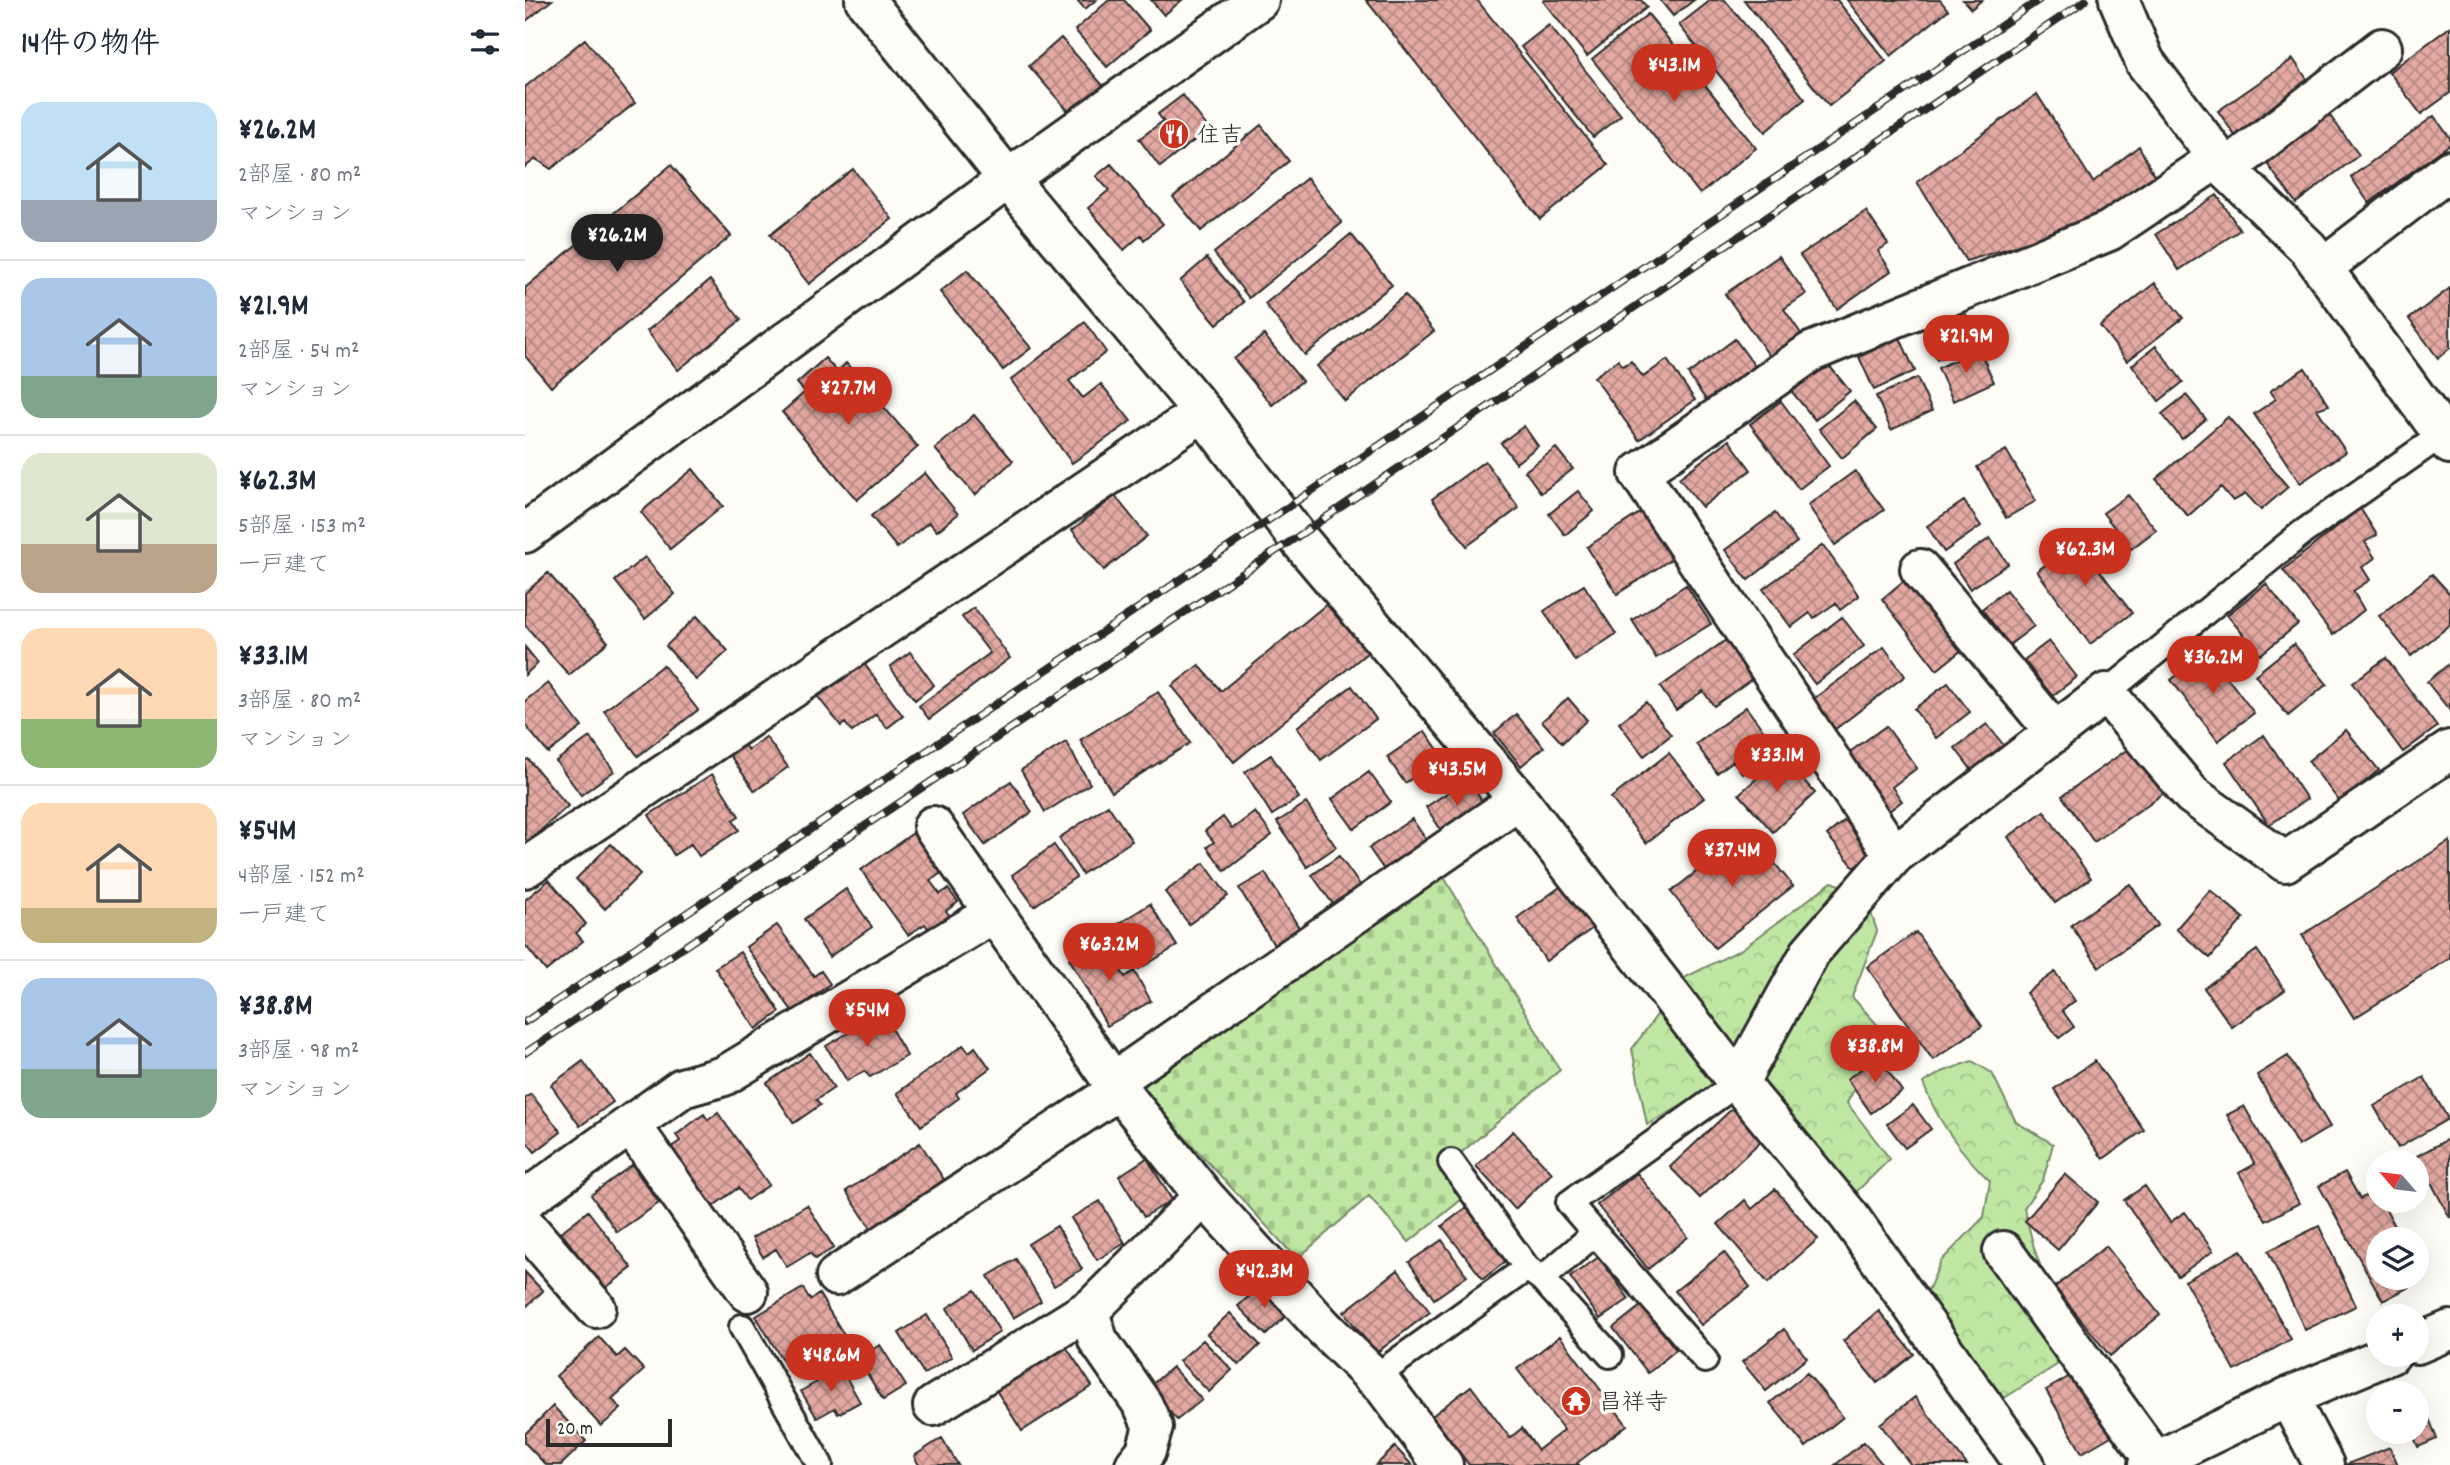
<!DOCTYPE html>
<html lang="ja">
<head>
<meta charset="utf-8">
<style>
	body { margin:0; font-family:Dekko,"Klee One",sans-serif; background:#f6f6f7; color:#1f2937; height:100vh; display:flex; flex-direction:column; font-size:26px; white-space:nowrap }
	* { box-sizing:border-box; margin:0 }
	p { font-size:23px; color:#747a83 }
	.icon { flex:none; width:38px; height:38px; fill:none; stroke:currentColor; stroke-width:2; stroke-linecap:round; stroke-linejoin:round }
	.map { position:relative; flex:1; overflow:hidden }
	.sheet { display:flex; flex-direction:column; background:#fff; width:525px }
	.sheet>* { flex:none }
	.needle { width:46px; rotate:298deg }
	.buttons { position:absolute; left:1841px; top:1150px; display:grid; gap:14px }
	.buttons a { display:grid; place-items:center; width:63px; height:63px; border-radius:50%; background:#fff; box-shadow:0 7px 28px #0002; font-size:35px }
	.scale { position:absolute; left:21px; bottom:18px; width:126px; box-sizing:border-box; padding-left:7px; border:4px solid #2b2b2b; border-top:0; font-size:19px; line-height:24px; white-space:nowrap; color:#2b2b2b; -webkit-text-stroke:5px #fdfcf7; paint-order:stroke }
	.price { position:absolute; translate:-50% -60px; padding:0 16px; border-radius:24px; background:#c8321e; color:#fff; font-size:23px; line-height:46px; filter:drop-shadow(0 2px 4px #0008) }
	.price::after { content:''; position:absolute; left:50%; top:42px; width:21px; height:16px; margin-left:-10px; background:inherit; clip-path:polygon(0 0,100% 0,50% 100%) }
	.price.on { background:#222; color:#fff }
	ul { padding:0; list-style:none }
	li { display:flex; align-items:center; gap:21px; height:175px; padding:0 21px }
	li+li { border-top:2px solid #e0e1e3 }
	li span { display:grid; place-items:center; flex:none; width:196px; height:140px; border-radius:21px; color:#555 }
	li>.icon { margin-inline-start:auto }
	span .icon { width:84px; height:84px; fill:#fffc; stroke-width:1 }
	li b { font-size:30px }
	h2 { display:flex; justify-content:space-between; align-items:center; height:84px; padding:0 21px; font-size:30px }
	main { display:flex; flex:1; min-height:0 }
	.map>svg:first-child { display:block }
</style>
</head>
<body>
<main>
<section class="sheet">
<h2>14件の物件<svg class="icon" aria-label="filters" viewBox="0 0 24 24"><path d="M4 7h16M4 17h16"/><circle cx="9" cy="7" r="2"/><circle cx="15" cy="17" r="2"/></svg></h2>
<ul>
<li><span style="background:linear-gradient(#bfe0f5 70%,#9aa5b1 0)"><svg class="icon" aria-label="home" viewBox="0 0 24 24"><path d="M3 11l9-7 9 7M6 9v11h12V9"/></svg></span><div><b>¥26.2M</b><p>2部屋 · 80 m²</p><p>マンション</p></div></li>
<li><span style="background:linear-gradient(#a9c7e8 70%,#7fa58c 0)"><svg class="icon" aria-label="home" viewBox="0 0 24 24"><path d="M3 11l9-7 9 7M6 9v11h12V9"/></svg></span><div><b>¥21.9M</b><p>2部屋 · 54 m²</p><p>マンション</p></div></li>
<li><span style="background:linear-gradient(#dfe7d0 65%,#b9a48a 0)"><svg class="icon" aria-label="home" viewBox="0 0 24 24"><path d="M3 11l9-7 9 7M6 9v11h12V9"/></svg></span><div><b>¥62.3M</b><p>5部屋 · 153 m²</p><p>一戸建て</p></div></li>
<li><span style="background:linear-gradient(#ffd9b3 65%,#8fb573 0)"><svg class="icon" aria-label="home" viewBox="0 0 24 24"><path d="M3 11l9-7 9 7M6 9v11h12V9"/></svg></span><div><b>¥33.1M</b><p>3部屋 · 80 m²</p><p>マンション</p></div></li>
<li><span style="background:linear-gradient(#ffd9b3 75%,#c2b280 0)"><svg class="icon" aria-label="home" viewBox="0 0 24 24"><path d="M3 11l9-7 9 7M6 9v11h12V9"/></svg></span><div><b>¥54M</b><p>4部屋 · 152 m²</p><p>一戸建て</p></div></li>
<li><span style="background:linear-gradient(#a9c7e8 65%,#7fa58c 0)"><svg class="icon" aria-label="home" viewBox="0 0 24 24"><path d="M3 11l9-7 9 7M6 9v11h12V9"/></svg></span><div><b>¥38.8M</b><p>3部屋 · 98 m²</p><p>マンション</p></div></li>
</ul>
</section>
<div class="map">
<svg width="1925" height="1465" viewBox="0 0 1925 1465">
	<defs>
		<pattern id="forest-crowns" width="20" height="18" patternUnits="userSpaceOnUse" patternTransform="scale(1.75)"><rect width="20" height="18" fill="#bfe7a3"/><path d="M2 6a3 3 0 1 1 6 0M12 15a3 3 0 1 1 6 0" fill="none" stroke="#a4c68c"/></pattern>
		<pattern id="cemetery-stones" width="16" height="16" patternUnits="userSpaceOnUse" patternTransform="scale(1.75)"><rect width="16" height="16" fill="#bfe7a3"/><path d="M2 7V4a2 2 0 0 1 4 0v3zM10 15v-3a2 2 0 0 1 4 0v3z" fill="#a4c68c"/></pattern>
		<pattern id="building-cross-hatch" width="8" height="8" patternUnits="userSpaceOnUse" patternTransform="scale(1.75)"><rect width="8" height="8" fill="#e3a9a2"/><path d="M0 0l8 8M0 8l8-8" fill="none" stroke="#b88a84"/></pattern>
	</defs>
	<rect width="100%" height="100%" fill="#fdfcf7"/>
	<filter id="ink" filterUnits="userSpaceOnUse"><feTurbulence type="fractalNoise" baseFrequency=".0143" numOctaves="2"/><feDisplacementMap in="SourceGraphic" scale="14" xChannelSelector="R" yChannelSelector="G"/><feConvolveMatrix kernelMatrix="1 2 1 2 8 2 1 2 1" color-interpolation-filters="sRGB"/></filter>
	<g filter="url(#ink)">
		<path fill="url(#forest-crowns)" stroke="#758967" stroke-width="2" d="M1307,882L1340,895L1352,931L1327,997L1359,1032L1322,1103L1365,1159L1326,1197L1215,1073L1122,1125L1107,1049L1159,978L1217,949Z
			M1447,1061L1467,1073L1491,1122L1528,1144L1518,1180L1499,1208L1509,1248L1525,1293L1565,1344L1473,1402L1402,1293L1416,1261L1459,1217L1465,1181C1436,1153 1412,1121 1398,1083L1417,1072Z"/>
		<path fill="url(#cemetery-stones)" stroke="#758967" stroke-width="2" d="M917,874L1035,1070L931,1157L953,1186L884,1242L844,1196L772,1259L619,1093L622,1079Z"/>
		<path fill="url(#building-cross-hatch)" stroke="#2b2b2b" stroke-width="2" d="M0,0H27L0,22Z
			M552,0H571L560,9Z
			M584,0H599L625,30L582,67L550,30Z
			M626,0H657L639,15Z
			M841,0H952L1083,165L1015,219Z
			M1019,0H1116L1122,7L1062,56L1018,1Z
			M1135,0H1169L1148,16Z
			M1186,0H1200L1280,99L1240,132L1154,25Z
			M1219,0H1312L1361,61L1304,106Z
			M1322,0H1415L1423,10L1366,56Z
			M1438,0H1457L1446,9Z
			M1123,14L1231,148L1175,194L1067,59Z
			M1024,25L1096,115L1068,137L996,47Z
			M1925,27V93L1896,114L1864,72Z
			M536,38L582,90L550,119L504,66Z
			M60,39L110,103L26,169L11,159L0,167V87Z
			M1768,59L1786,85L1711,137L1693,111Z
			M1512,94L1568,182L1614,146L1632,181L1567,223L1441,261L1392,182Z
			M658,95L684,129L635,167L614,139L638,121L633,114Z
			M1803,113L1834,155L1771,203L1740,161Z
			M1909,116L1925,138V144L1844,203L1826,177Z
			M736,125L764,161L676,231L648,197Z
			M586,164L638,224L619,240L616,235L599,250L563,208L584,190L571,176Z
			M146,165L206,236L26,387L0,356V288Z
			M328,169L367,219L284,284L245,235Z
			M782,178L817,223L724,298L689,253Z
			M1692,195L1715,230L1654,270L1631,234Z
			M1341,211L1363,244L1353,251L1366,271L1312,309L1275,255Z
			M826,234L867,285L780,355L740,304Z
			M1254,256L1281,294L1259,309L1277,335L1246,358L1200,294Z
			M682,258L719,302L692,324L655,281Z
			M442,270L506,348L478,370L415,292Z
			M185,280L216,320L153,370L122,331Z
			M1630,283L1658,318L1602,361L1575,326Z
			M1925,288V348L1913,358L1884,319Z
			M880,295L909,331L820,401L792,366Z
			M1438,308L1453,341L1412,360L1397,326Z
			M560,322L581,352L544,381L558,398L576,384L606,421L547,463L486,380Z
			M739,335L777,381L747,405L709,359Z
			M1375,338L1390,371L1349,390L1334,357Z
			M1210,339L1234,372L1183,403L1163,374Z
			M1631,346L1658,382L1634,401L1607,365Z
			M1454,349L1469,382L1428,401L1413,368Z
			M300,358L312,372L321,363L393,447L332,500L257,412L280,392L272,383Z
			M1093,360L1098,366L1106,361L1118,377L1142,360L1170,400L1114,440L1069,377Z
			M1302,363L1325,391L1290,420L1267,392Z
			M1780,368L1804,405L1792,409L1821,452L1775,483L1729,414L1751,399L1745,391Z
			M1392,378L1407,411L1366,430L1351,396Z
			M1661,395L1681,419L1657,439L1637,414Z
			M1256,401L1304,466L1274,489L1225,424Z
			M1329,401L1352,429L1317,458L1294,429Z
			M449,415L488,461L450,495L410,449Z
			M1703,417L1763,487L1736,510L1721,494L1708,501L1696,487L1663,516L1631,479Z
			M999,426L1013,446L991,463L976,443Z
			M1204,440L1226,470L1177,507L1154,478Z
			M1031,448L1048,469L1016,493L1000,471Z
			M1481,450L1511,501L1481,518L1452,467Z
			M960,461L994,508L942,546L907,499Z
			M168,469L198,506L145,549L116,512Z
			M1330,471L1359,510L1310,545L1283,505Z
			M400,473L433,514L412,531L404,522L372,548L346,516Z
			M1053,491L1069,511L1040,535L1024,514Z
			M1603,495L1631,530L1606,549L1578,513Z
			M590,496L622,536L579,570L547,530Z
			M1439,501L1456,526L1419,552L1402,526Z
			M1835,508L1852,535L1840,542L1850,558L1837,567L1845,580L1828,591L1839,610L1808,635L1758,570Z
			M1121,509L1151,556L1092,594L1062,547Z
			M1250,513L1272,542L1223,580L1200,550Z
			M1566,532L1585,558L1575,571L1607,613L1565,644L1512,571Z
			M1465,538L1483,564L1445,589L1428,564Z
			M1298,545L1334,596L1315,610L1311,603L1289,618L1285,613L1266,627L1238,589Z
			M120,557L150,594L120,619L90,581Z
			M23,573L83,642L44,675L0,625V593Z
			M1907,574L1925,594V625L1886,656L1854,616Z
			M1382,578L1438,649L1412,670L1357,599Z
			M1741,584L1773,624L1735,655L1702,615Z
			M1059,585L1091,634L1050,661L1019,611Z
			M1161,585L1186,624L1131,658L1107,620Z
			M1481,590L1509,626L1484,645L1457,609Z
			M803,603L843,652L709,762L647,686L674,665L696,691Z
			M449,608L485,658L404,719L394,706L465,653L437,617Z
			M172,616L203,651L171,680L141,646Z
			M1317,617L1339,646L1290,684L1268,655Z
			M1201,640L1228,678L1189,706L1178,691L1151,710L1135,687Z
			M1524,641L1552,677L1527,696L1499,660Z
			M1769,644L1802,684L1763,716L1730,675Z
			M0,647L13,663L0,675Z
			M1359,647L1380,676L1309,730L1287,700Z
			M385,652L409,685L390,700L365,667Z
			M1683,652L1729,713L1693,741L1646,680Z
			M1861,658L1912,727L1878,752L1827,683Z
			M338,662L378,716L362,728L351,714L327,732L320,723L316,726L293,697Z
			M1925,663V711L1902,682Z
			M138,665L173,710L113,756L79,711Z
			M23,683L57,727L23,753L0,725V701Z
			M1423,683L1445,712L1411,738L1389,709Z
			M827,686L851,719L796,760L772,727Z
			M633,692L665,743L587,792L555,740Z
			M1043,698L1062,720L1037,743L1017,721Z
			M1121,702L1146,735L1119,756L1094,723Z
			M1221,707L1252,749L1218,774L1208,761L1192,773L1171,744Z
			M991,714L1019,747L996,766L969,733Z
			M1462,724L1484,752L1452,777L1430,748Z
			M1361,726L1392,768L1367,787L1377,801L1364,811L1322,754Z
			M1821,730L1854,770L1815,802L1783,761Z
			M900,731L918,757L880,783L862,757Z
			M1739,735L1782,799L1744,825L1701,762Z
			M65,737L89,771L56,795L31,761Z
			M241,737L263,767L230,791L204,754L218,744L223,750Z
			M541,742L565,784L520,812L496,770Z
			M1606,747L1639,793L1569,842L1537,796Z
			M1144,753L1179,798L1121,843L1086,798Z
			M746,755L774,798L747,815L720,772Z
			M1257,756L1290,793L1248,832L1214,794Z
			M3,759L43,806L3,842L0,838V761Z
			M844,772L866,802L829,829L807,799Z
			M187,774L214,816L208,820L214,830L174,856L166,844L149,855L124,815Z
			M943,779L962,809L920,836L901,807Z
			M486,781L507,812L460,845L438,815Z
			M781,803L811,847L782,867L752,822Z
			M583,805L607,841L557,874L534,838Z
			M1519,811L1566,878L1530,903L1483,837Z
			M730,812L747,835L700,871L682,847L689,842L680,831L698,817L707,829Z
			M1325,816L1353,849L1330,868L1302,835Z
			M887,819L907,848L864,877L844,848Z
			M1223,830L1268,886L1190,948L1146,892Z
			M391,831L419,871L405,881L415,894L423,889L433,902L421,911L425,916L405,931L400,924L383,935L336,870Z
			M1925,841V958L1829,1018L1777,935Z
			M86,844L115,874L80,909L51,879Z
			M529,845L551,877L509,906L487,875Z
			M814,856L840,892L813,911L787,875Z
			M679,863L703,896L664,924L640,892Z
			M740,873L778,934L752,950L714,888Z
			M24,880L61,924L51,933L58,941L21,971L0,945V900Z
			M1605,884L1633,925L1574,967L1546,925Z
			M1038,885L1068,928L1021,961L992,918Z
			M321,889L347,927L304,957L279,919Z
			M1685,890L1719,918L1685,958L1651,929Z
			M625,904L652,946L614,969L587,928Z
			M252,925L289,976L296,971L305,984L268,1012L221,947Z
			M1391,932L1457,1026L1408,1060L1342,967Z
			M577,939L600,977L609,971L626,1001L582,1026L544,958Z
			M1732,950L1760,990L1707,1027L1679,988Z
			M215,952L255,1012L231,1029L190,968Z
			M1530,972L1550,1001L1537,1010L1549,1027L1534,1038L1501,993Z
			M357,1013L382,1056L345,1077L339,1071L322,1081L301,1046Z
			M438,1045L444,1052L450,1047L465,1068L431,1093L434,1098L396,1126L372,1093Z
			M285,1053L309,1088L291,1100L295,1105L269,1123L242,1083Z
			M1763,1056L1805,1127L1773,1146L1732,1075Z
			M1353,1057L1377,1091L1346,1113L1322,1079Z
			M58,1061L88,1102L55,1126L26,1085Z
			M1570,1061L1619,1130L1578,1159L1529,1089Z
			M1899,1077L1923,1119L1873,1148L1849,1106Z
			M6,1094L36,1132L10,1152L0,1140V1098Z
			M1388,1105L1406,1129L1380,1148L1362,1124Z
			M1719,1106L1774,1203L1741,1221L1714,1173L1730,1164L1702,1115Z
			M1209,1107L1238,1139L1175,1198L1145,1167Z
			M193,1113L244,1185L222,1200L213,1188L184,1209L142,1150L155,1141L151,1135L179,1114L183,1120Z
			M988,1131L1027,1173L990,1209L951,1166Z
			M1925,1138V1218L1892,1156Z
			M395,1143L422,1184L349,1233L321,1191Z
			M622,1158L647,1200L619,1217L594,1176Z
			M107,1165L134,1203L92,1232L66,1195Z
			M1820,1172L1835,1199L1850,1190L1853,1200H1856L1877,1239H1853V1278H1892V1265L1899,1279L1858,1301L1794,1186Z
			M1112,1173L1163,1237L1123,1269L1072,1205Z
			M1540,1174L1573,1202L1533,1250L1500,1221Z
			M1620,1186L1645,1222L1660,1212L1688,1251L1653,1276L1599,1200Z
			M1250,1189L1293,1239L1243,1283L1193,1224L1220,1200L1227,1209Z
			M575,1201L600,1243L572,1260L546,1218Z
			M282,1205L309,1248L290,1259L285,1253L262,1267L251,1249L238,1257L227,1238Z
			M945,1205L985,1258L958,1279L917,1226Z
			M63,1211L107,1268L79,1289L36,1232Z
			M532,1226L557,1269L529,1286L503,1244Z
			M1794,1226L1831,1306L1780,1330L1743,1251Z
			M917,1240L942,1276L909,1299L884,1262Z
			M1581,1246L1635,1315L1585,1356L1530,1287Z
			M1716,1250L1766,1339L1710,1371L1660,1281Z
			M1199,1252L1225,1287L1176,1325L1150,1291Z
			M1074,1257L1104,1299L1075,1319L1045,1277Z
			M491,1259L516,1301L488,1318L463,1276Z
			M873,1270L905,1312L851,1353L819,1312Z
			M0,1272L18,1291L0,1308Z
			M737,1285L764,1313L741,1335L713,1306Z
			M278,1288L285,1300L294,1294L322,1340L307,1349L303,1343L262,1368L231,1316Z
			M450,1290L475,1332L447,1350L422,1308Z
			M1117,1305L1151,1350L1123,1373L1088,1328Z
			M1354,1311L1389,1354L1352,1383L1318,1341Z
			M705,1313L735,1345L714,1365L682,1334Z
			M402,1315L427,1357L399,1374L374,1333Z
			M1259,1329L1282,1358L1241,1391L1217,1362Z
			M1035,1336L1102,1425L1052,1463L1054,1465H944L907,1416L946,1386L985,1438L997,1428L1013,1450L1039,1430L992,1369Z
			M74,1337L92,1357L100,1350L119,1370L87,1399L96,1409L76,1426L31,1376Z
			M678,1340L707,1370L684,1392L654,1361Z
			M355,1345L381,1386L358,1400L333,1358Z
			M540,1345L567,1386L497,1431L471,1390Z
			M647,1367L677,1400L652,1420L623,1388Z
			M316,1368L335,1402L313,1414L310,1408L292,1418L276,1391Z
			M1557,1369L1593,1432L1557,1453L1521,1390Z
			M1282,1373L1318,1417L1281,1447L1245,1403Z
			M1895,1395L1912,1439L1893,1447L1887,1432H1892V1396Z
			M1390,1397L1442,1465H1386L1355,1424Z
			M28,1406L61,1441L36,1465H21L0,1443V1434Z
			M417,1438L433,1465H394L389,1456Z
			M1339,1442L1358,1465H1310Z
			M870,1447L887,1465H851Z
			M1865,1447L1873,1465H1820Z"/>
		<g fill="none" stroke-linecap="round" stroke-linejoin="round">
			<g stroke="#2b2b2b" stroke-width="30">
				<path id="service" d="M1581,693L1777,533L1918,434
					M926,1162L1002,1268
					M1070,1233L1180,1360
					M1017,1279L1085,1355
					M217,1327L295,1465
					M850,1377L1002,1268L1017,1279L1070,1233L1044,1203L1214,1082"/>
			</g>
			<g stroke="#2b2b2b" stroke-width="44">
				<path id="minor" d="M1594,0L1620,62L1701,169L1783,248L1925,444
					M1693,158L1584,231L1286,352L1114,473L1369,855L1581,693L1667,795L1760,862L1925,750
					M1701,169L1857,48
					M1797,268L1925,170
					M0,533L483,179L734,0
					M1395,569L1530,732
					M408,826L588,1082L679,1196L798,1327L860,1388L918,1465
					M0,868L678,412
					M588,1082L994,800
					M1214,1082L1286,951L1369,855
					M106,1125L223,1292
					M0,1200L157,1088L199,1076L469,913
					M0,1225L71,1308
					M1478,1251L1631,1462
					M311,1276L595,1089
					M568,1307L566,1318L573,1340L618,1405L628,1427L621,1451L610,1465
					M1763,1397L1799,1465
					M408,1406L568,1307L679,1196"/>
			</g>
			<g stroke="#2b2b2b" stroke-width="44">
				<path id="tertiary" d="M340,0L483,179L678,412L772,537L994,800L1207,1075L1324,1216L1500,1465
					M1892,1344L1925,1330
					M1623,1465L1763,1397L1866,1354"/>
			</g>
			<use href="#service" stroke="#fdfcf7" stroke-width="24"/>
			<use href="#minor" stroke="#fdfcf7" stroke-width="38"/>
			<use href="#tertiary" stroke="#fdfcf7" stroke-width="38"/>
			<g stroke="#2b2b2b" stroke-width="8">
				<path id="rail" d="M0,1022L1514,0
					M0,1053L772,537L1561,0"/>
			</g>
			<use href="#rail" stroke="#fdfcf7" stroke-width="5" stroke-dasharray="16" stroke-linecap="butt"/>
		</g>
	</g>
	<defs>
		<g id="restaurant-disc" transform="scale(1.575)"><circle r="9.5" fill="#c8321e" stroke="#fdfcf7"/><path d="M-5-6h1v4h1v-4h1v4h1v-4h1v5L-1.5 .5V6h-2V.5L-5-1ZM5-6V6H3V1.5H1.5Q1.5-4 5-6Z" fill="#fff"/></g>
		<g id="temple-disc" transform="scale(1.575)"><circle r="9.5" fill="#c8321e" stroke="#fdfcf7"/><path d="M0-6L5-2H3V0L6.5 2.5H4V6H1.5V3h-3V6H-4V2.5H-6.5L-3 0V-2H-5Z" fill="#fff"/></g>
	</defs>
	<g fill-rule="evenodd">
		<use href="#restaurant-disc" x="649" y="134"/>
		<use href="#temple-disc" x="1051" y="1401"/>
	</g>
	<g text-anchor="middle" stroke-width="7" stroke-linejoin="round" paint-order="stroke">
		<g font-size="23" fill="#2b2b2b" stroke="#fdfcf7" text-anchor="start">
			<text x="672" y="142">住吉</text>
			<text x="1074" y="1409">昌祥寺</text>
		</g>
	</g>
</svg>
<div class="buttons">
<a><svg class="needle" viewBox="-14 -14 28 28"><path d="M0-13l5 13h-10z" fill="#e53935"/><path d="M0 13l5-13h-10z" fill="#747a83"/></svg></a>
<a><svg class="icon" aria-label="layers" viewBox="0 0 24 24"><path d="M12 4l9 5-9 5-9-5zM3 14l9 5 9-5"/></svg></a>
<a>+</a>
<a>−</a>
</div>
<div class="scale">20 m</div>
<b class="price" style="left:1149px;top:104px">¥43.1M</b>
<b class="price on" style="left:92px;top:274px">¥26.2M</b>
<b class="price" style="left:1441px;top:375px">¥21.9M</b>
<b class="price" style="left:323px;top:427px">¥27.7M</b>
<b class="price" style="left:1560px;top:588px">¥62.3M</b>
<b class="price" style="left:1688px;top:696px">¥36.2M</b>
<b class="price" style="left:1252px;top:794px">¥33.1M</b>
<b class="price" style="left:932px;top:808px">¥43.5M</b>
<b class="price" style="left:1207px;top:889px">¥37.4M</b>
<b class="price" style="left:584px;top:983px">¥63.2M</b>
<b class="price" style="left:342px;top:1049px">¥54M</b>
<b class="price" style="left:1350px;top:1085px">¥38.8M</b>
<b class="price" style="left:739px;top:1310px">¥42.3M</b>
<b class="price" style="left:306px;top:1394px">¥48.6M</b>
</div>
</main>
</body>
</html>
